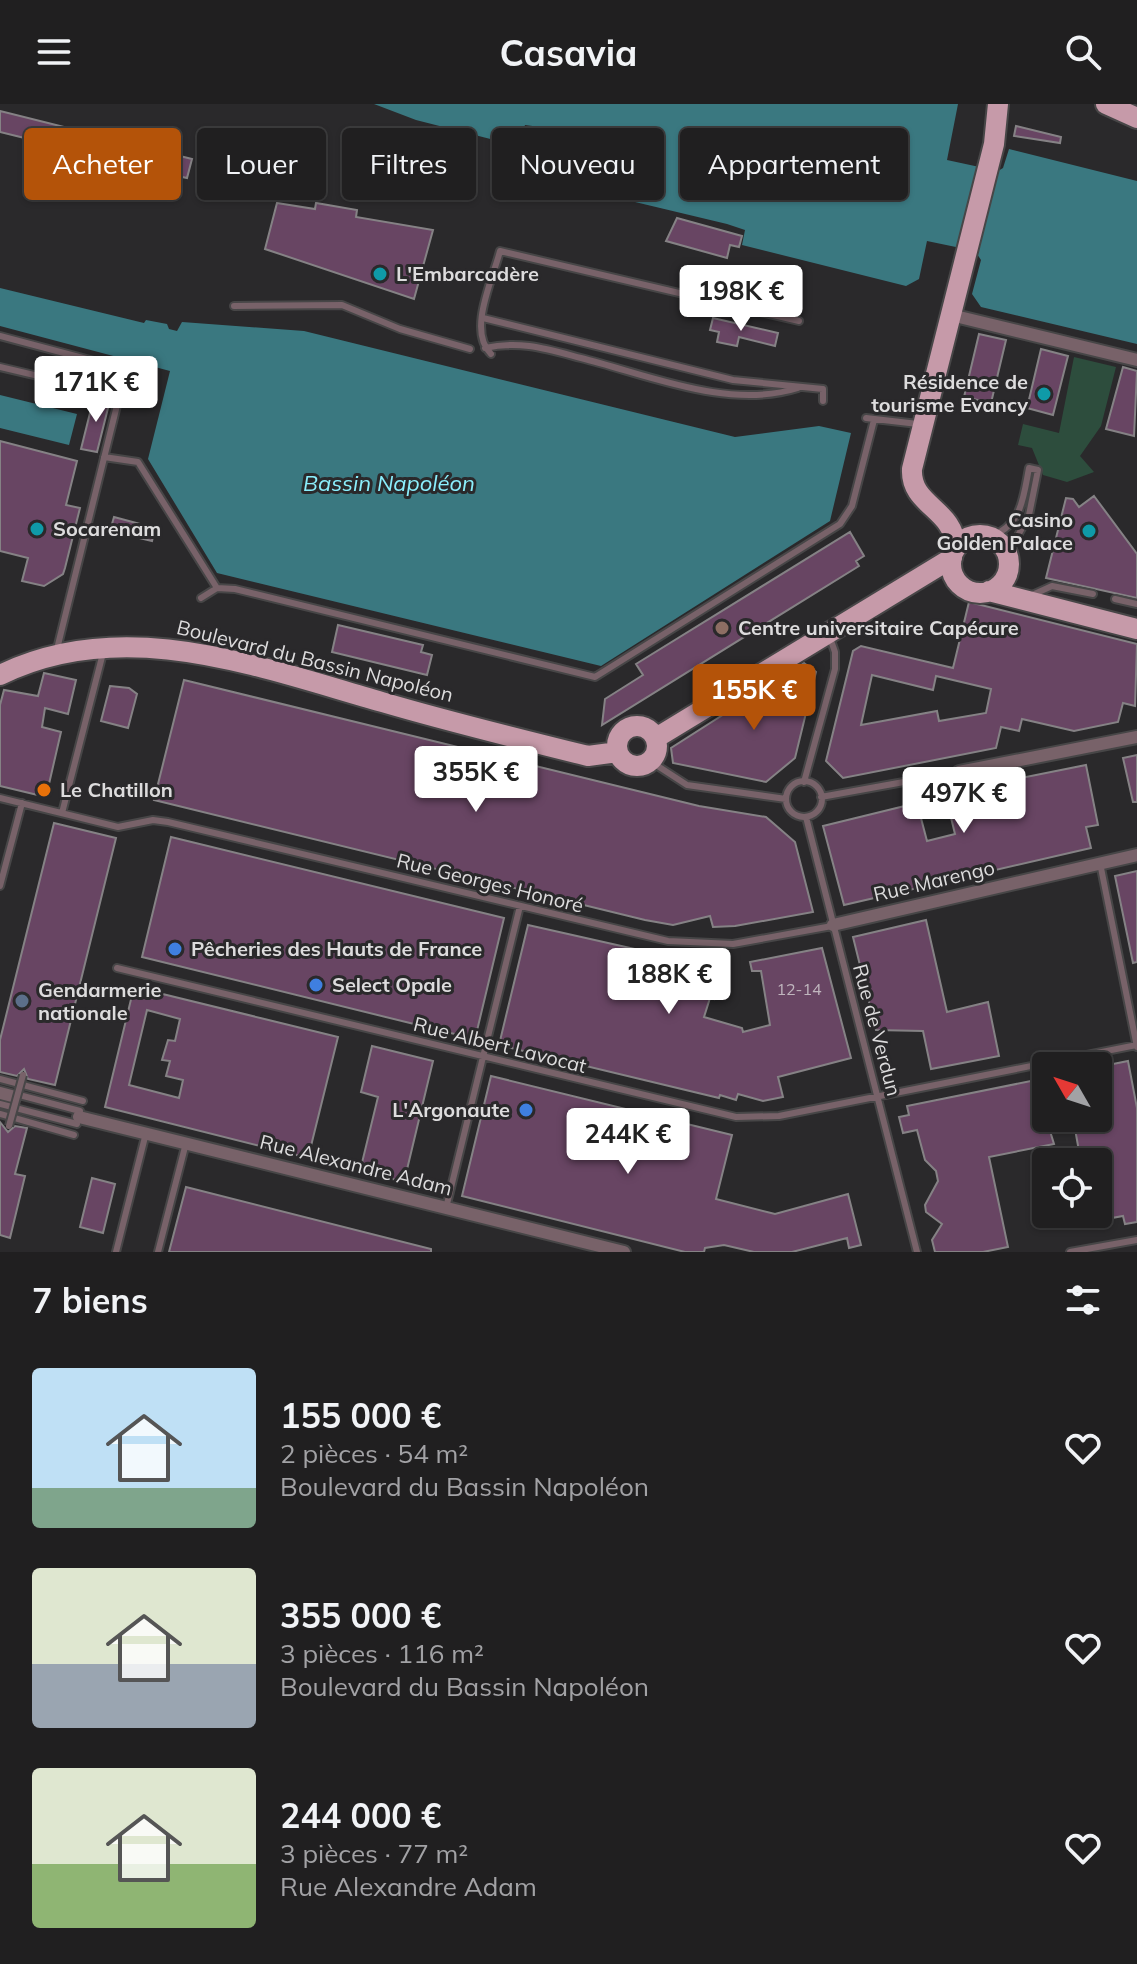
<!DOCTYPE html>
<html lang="fr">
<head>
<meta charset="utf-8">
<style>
	body { margin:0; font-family:Mulish,sans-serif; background:#282729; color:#f1f3f6; height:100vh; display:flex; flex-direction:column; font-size:30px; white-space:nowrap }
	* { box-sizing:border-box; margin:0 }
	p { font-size:26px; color:#a2a2a5 }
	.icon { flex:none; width:44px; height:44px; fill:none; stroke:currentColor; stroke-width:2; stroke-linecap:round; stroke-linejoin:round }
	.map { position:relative; height:1148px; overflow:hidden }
	.sheet { display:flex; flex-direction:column; background:#201f20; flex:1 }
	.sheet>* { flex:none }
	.banner { position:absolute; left:24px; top:24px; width:1090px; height:72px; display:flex; gap:16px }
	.needle { width:52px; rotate:309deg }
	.fabs { position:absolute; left:1032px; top:948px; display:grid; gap:16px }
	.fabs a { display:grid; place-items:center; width:80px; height:80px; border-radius:8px; background:#201f20; box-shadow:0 2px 6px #0004,0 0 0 2px #3d3d3e; font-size:40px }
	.price { position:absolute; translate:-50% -68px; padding:0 18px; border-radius:8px; background:#fff; color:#222; font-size:26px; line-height:52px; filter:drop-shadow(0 2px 4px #0008) }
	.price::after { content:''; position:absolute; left:50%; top:48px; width:24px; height:18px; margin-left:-12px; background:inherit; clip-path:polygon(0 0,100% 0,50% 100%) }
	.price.on { background:#b45309; color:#fff }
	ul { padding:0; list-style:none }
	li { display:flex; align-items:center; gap:24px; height:200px; padding:0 32px }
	li span { display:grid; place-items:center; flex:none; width:224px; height:160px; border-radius:8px; color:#555 }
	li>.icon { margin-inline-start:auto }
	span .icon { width:96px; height:96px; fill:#fffc; stroke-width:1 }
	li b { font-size:34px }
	h2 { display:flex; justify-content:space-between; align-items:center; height:96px; padding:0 32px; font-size:34px }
	.pill { padding:0 28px; border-radius:8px; background:#201f20; box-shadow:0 2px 6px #0004,0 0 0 2px #3d3d3e; font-size:28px; line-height:72px }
	.pill.on { background:#b45309; color:#fff }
	header { display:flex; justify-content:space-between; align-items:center; height:104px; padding:0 32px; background:#201f20; font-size:36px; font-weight:700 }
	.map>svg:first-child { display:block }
</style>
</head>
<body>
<header><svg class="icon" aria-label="menu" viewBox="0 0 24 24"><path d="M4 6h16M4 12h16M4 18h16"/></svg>Casavia<svg class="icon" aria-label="search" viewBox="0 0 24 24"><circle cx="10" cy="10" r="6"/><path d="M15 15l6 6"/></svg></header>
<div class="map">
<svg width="1137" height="1148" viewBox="0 0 1137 1148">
	<rect width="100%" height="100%" fill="#2a292b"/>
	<path fill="#2d4d3d" d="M1074,253L1116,263L1101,322L1080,352L1094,368L1067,378L1043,371L1032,344L1018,341L1023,320L1059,329Z"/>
	<path fill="#3a7880" d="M374,0H958L947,56L998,67L1003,64L1009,45L1137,77V240L981,203L972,190L981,156L975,147L927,137L919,175L906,182L742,141L745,126L727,120L564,81L540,23L525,21L518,42L416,16Z
		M0,184L144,219L146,216L167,220L169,225L177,227L182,218L304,227L735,333L819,322L851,329L830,417L601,562L217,469L148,355L170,267L0,222Z
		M0,291L77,310L69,341L0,324Z"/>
	<path fill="#684563" stroke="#858285" stroke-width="2" fill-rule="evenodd" d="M0,7L192,55L187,74L67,48L69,45L0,28Z
		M1016,22L1061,33L1060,39L1014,32Z
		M277,99L315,105L316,99L357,106L356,113L433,126L414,195L265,145Z
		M677,114L742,132L739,143L730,141L727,154L666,137Z
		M713,214L778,229L775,242L739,233L737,242L717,238L719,228L710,226Z
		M979,230L1006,236L991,299L964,293Z
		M1041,245L1068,252L1053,311L1027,304Z
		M1123,263L1137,267L1134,332L1106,325Z
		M94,293L110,296L97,348L81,345Z
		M0,337L77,357L66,401L80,404L65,464L63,470L44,482L22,477L28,454L0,447Z
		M1094,392L1137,450V494L1046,474L1066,394L1073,395L1079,403Z
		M114,413L155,424L152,437L110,427Z
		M850,428L864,452L856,457L859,462L602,621L605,595L643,571L636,560Z
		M969,498L1137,540L1135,602L1123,599L1118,618L1074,627L1022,615L1019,627L1001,623L996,644L843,674L826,657L853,547L861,542L953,564ZM872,571L933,586L936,572L991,585L986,609L939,617L937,607L861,621Z
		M338,521L423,541L421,548L432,551L427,571L332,548Z
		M804,559L816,568L795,654L766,678L673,659L671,644Z
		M44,569L76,576L68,610L45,604L42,623L61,628L46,693L0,682V601L4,586L38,592Z
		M184,576L699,702L766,713L795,738L813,808L735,822L713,823L710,812L673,821L645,816L154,696Z
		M110,582L129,584L137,590L128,624L101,617Z
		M1137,651V698H1133L1123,654Z
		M1086,661L1098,721L1086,723L1091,744L844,801L823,722L917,699L927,737L955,730L945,689Z
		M54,719L116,734L55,981L28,975L24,965L17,972L0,968V936Z
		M171,733L504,814L475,935L142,853Z
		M1137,767V858L1133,859L1115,772Z
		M926,816L947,908L988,898L999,952L931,965L923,927L876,926L853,833Z
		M528,821L648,848L724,855L714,895L710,894L704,913L742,924L743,928L770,921L761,867H752L750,858L822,844L851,954L778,973L783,993L763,997L738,990L736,996L720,991L719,994L499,941Z
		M134,883L338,933L308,1054L105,1003ZM147,906L180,915L175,937L168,936L162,956L170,957L166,972L183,976L179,994L129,981Z
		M372,942L433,957L404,1078L360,1067L378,993L361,988Z
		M1128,957L1137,1004V1118L1125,1120L1123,1112L1074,1121L1071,1110H1098V1058H1046L1045,1053L1079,1047L1073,1014H1098V963Z
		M491,972L732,1031L716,1095L775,1110L848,1090L861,1141L849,1144L847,1134L792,1148H754L724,1141L705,1144L704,1148H685L462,1092Z
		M1046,974V1014L1054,1040L989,1053L1008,1143L983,1148H935L932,1136L942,1120L926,1108L925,1101L938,1077L936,1067L925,1056L917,1026L903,1029L899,1013L909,1011L907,1002Z
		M0,1018L8,1028L15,1022L27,1024L15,1070L25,1072L10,1134L0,1131Z
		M92,1074L115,1080L103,1129L80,1123Z
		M186,1083L431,1145V1148H169Z"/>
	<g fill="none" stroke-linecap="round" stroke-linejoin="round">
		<g stroke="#474647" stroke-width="10">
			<path id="service" d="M234,202L342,201L400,225L470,245
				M483,214L733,276L823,285V297
				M0,232L94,257L109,263L122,281L56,549
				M485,244C520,236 547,245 581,254C649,271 728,306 798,284
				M491,250C467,227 493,175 500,147L799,217
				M0,263L119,291
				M866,314L918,320
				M104,353L138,358L217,484
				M990,433C1022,421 1023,395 1029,364L1038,366L1029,411L1007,452
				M1030,492L1052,482L1093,490
				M201,494L217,484L235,485L595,573L840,420L852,402L874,316
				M1115,495L1137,500
				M650,657L687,681L786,695
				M786 695a18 18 0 1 1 36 0a18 18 0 1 1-36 0Z
				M804,678L835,565V548L829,531
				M821,693L959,668
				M0,694L118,723L153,716L168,718L668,837L733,840L832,822
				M62,709L103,549
				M806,713L917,1148
				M1100,759L1137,943
				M0,782L22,699
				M117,864L736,1013L779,1012L1137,941
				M0,975L83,997
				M0,986L80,1007
				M0,992L16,996
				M0,1000L77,1020
				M0,1010L74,1031
				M446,1104L520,802
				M116,1148L146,1029
				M158,1148L186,1039
				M1070,1148L1137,1136"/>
		</g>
		<g stroke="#474647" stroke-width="16">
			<path id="minor" d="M951,211L1137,256
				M959,668L1137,633
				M833,821L1137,751
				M79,1013L624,1148"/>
		</g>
		<g stroke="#474647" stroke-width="24">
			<path id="primary" d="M1106,0L1137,14
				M951 460a29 29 0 1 1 58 0a29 29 0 1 1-58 0Z
				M956,444C954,404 910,402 912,365L994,40L998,0
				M989,487L1137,525
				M0,571C124,510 258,563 382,598C450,618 519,635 588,652L618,648
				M617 642a20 20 0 1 1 40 0a20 20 0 1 1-40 0Z
				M656,634L952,454"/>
		</g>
		<use href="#service" stroke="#786269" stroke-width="6"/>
		<use href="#minor" stroke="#786269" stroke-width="12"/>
		<use href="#primary" stroke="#c69aa9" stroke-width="20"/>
		<g stroke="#474647" stroke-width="10" stroke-linecap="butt">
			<path id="service-bridge" d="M9,1022L23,971"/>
		</g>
		<use href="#service-bridge" stroke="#786269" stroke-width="6"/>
	</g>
	<g fill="#0f9aa8" stroke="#2a292b" stroke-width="3">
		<circle cx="380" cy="170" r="8"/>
		<circle cx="1044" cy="290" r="8"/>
		<circle cx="37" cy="425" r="8"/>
		<circle cx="1089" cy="427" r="8"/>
	</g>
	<circle fill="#8d6e63" stroke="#2a292b" stroke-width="3" cx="722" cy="524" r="8"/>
	<circle fill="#e8710a" stroke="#2a292b" stroke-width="3" cx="44" cy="686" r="8"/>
	<g fill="#3f7fe0" stroke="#2a292b" stroke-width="3">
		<circle cx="175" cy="845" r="8"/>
		<circle cx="316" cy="881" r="8"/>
		<circle cx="526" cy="1006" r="8"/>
	</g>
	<circle fill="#5c6f8a" stroke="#2a292b" stroke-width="3" cx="22" cy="897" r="8"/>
	<g text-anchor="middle" stroke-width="6" stroke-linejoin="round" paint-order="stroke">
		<g font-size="16" fill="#c0b6be">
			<text x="799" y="891">12-14</text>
		</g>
		<g font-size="20" font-weight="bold" fill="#dddcdd" stroke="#2a292b" text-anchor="start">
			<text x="396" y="177">L'Embarcadère</text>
			<text x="1028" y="285" text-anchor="end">Résidence de<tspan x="1028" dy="23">tourisme Evancy</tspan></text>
			<text x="1073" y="423" text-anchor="end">Casino<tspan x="1073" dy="23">Golden Palace</tspan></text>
			<text x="53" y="432">Socarenam</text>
			<text x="738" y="531">Centre universitaire Capécure</text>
			<text x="60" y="693">Le Chatillon</text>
			<text x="191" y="852">Pêcheries des Hauts de France</text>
			<text x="332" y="888">Select Opale</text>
			<text x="38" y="893">Gendarmerie<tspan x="38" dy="23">nationale</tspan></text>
			<text x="510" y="1013" text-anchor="end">L'Argonaute</text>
		</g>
		<g font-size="20" fill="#dddcdd" stroke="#2a292b">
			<text transform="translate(315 557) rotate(14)" y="7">Boulevard du Bassin Napoléon</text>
			<text transform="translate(934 777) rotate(-13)" y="7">Rue Marengo</text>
			<text transform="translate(490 779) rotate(14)" y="7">Rue Georges Honoré</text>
			<text transform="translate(877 926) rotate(75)" y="7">Rue de Verdun</text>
			<text transform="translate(500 941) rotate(14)" y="7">Rue Albert Lavocat</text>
			<text transform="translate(356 1061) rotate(14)" y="7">Rue Alexandre Adam</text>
		</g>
		<g font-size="22" font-style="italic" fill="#8beefc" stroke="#2a292b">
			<text x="389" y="387">Bassin Napoléon</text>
		</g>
	</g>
</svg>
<div class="fabs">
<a><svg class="needle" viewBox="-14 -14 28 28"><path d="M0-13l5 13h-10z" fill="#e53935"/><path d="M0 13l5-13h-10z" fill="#a2a2a5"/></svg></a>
<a><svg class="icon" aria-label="locate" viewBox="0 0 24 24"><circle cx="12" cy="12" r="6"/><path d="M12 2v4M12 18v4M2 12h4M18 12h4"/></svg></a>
</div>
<b class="price" style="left:741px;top:229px">198K €</b>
<b class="price" style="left:96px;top:320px">171K €</b>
<b class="price on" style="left:754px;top:628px">155K €</b>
<b class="price" style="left:476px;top:710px">355K €</b>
<b class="price" style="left:964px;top:731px">497K €</b>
<b class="price" style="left:669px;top:912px">188K €</b>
<b class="price" style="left:628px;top:1072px">244K €</b>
<div class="banner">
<a class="pill on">Acheter</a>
<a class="pill">Louer</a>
<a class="pill">Filtres</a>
<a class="pill">Nouveau</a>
<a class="pill">Appartement</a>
</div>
</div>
<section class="sheet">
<h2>7 biens<svg class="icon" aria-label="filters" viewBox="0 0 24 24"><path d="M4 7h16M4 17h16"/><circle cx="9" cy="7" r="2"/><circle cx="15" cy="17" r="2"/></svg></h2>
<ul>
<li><span style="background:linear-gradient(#bfe0f5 75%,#7fa58c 0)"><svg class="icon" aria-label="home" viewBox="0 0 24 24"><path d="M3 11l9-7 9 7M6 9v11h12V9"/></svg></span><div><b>155 000 €</b><p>2 pièces · 54 m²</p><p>Boulevard du Bassin Napoléon</p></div><svg class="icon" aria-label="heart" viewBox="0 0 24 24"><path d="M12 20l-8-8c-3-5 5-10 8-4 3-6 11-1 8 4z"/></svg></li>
<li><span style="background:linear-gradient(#dfe7d0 60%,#9aa5b1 0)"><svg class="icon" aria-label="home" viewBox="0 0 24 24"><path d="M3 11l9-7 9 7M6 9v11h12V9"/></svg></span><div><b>355 000 €</b><p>3 pièces · 116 m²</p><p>Boulevard du Bassin Napoléon</p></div><svg class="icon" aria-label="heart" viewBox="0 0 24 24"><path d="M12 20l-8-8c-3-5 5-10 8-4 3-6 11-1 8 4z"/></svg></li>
<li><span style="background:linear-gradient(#dfe7d0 60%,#8fb573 0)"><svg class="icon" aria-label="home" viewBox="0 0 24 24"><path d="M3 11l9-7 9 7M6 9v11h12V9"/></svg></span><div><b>244 000 €</b><p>3 pièces · 77 m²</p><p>Rue Alexandre Adam</p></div><svg class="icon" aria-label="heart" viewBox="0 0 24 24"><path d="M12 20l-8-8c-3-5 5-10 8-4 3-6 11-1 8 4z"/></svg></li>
</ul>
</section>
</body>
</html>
